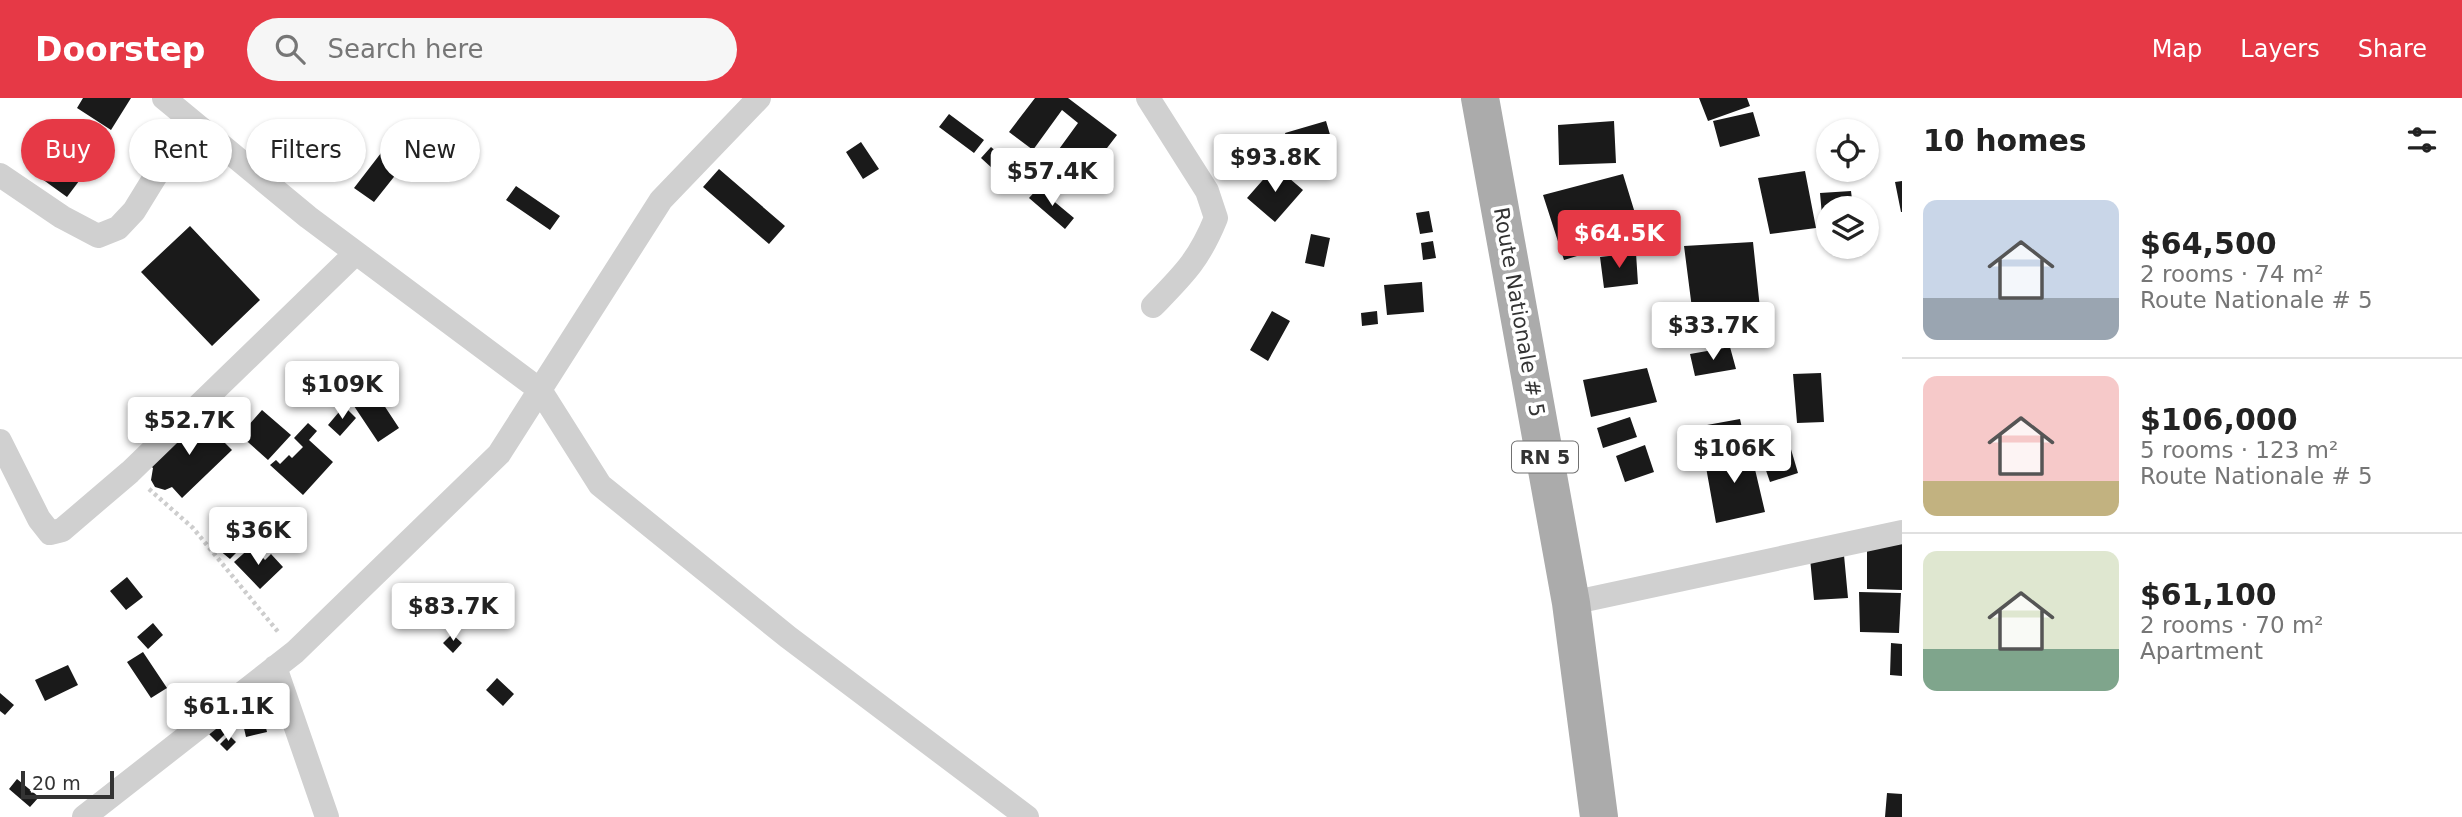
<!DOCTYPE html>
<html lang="en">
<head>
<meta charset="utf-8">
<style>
	body { margin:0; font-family:"DejaVu Sans",sans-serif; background:#f6f6f6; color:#222; height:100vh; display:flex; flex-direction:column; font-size:26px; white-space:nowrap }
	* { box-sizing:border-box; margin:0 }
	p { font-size:23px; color:#767676 }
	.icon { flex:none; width:38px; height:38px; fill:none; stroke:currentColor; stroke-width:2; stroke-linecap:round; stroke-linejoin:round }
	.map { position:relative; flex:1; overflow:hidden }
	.details { display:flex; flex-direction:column; background:#fff; width:560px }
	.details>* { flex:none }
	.guide { position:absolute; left:21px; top:21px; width:665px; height:63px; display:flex; gap:14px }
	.tools { position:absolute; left:1816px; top:21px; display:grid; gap:14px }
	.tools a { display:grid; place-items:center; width:63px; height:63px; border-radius:50%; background:#fff; box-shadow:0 2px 5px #0004; font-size:35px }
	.scale { position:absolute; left:21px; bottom:18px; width:93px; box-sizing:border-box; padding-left:7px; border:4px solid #333; border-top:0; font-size:19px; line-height:24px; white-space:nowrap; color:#333; -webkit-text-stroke:5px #fff; paint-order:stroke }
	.price { position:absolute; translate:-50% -60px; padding:0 16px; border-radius:7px; background:#fff; color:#222; font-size:23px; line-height:46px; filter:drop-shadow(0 2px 4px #0008) }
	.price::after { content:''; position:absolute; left:50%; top:42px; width:21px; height:16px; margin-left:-10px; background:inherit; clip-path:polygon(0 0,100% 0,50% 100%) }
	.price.current { background:#e63946; color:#fff }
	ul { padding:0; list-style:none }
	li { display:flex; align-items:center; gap:21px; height:175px; padding:0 21px }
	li+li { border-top:2px solid #e0e0e0 }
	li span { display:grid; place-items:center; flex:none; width:196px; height:140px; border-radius:14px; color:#555 }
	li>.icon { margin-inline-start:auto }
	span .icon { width:84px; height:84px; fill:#fffc; stroke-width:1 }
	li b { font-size:30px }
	h2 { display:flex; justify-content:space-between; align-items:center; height:84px; padding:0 21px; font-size:30px }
	.chip { padding:0 24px; border-radius:32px; background:#fff; box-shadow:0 2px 5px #0004; font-size:24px; line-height:63px }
	.chip.current { background:#e63946; color:#fff }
	header { display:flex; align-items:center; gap:42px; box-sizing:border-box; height:98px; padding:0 35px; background:#e63946; color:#fff }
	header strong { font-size:33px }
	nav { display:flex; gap:38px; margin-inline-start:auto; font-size:24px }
	.search { width:490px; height:63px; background:#f6f6f6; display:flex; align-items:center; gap:18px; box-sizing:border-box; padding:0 24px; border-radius:38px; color:#767676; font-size:26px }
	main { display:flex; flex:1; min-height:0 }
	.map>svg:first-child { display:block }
</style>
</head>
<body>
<header>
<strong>Doorstep</strong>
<div class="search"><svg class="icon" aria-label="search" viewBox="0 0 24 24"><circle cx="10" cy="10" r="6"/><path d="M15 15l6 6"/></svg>Search here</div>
<nav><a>Map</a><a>Layers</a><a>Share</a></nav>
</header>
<main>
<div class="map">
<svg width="1902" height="719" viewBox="0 0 1902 719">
	<rect width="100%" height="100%" fill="#fff"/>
	<path fill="#1a1a1a" d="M83,0H131L111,32L77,10Z
		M1035,0H1068L1117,37L1084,80L1054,58L1078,25L1062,12L1033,52L1009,34Z
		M1699,0H1747L1750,8L1708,23Z
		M1753,14L1760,38L1720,49L1713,23Z
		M949,16L984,42L974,55L939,29Z
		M439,23L470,48L446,78L415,54Z
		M1326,23L1331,40L1290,52L1285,35Z
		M1614,23L1616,65L1559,67L1558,27Z
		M861,44L879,71L863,81L846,54Z
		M49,48L85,75L67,99L31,73Z
		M991,49L1016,71L1005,82L981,60Z
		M381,55L401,70L374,104L354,90Z
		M1275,68L1303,92L1275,124L1247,100Z
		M719,71L785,128L769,146L703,89Z
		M1805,73L1816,130L1770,136L1758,80Z
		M1623,76L1642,138L1564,162L1543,97Z
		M1902,83V114H1901L1895,84Z
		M516,88L560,118L550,132L506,102Z
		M1038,90L1074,120L1065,131L1029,100Z
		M1851,93L1853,110H1829V139L1824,140L1820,95Z
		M1429,113L1433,134L1420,136L1416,115Z
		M190,128L260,202L212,248L141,174Z
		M1311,136L1330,140L1324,169L1305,165Z
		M1433,143L1436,160L1423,162L1421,145Z
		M1753,144L1761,220L1694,226L1684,148Z
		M1636,155L1638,186L1604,190L1600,159Z
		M1422,184L1424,214L1387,217L1384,187Z
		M1272,213L1290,223L1268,263L1250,252Z
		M1377,213L1378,226L1362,228L1361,215Z
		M1730,249L1736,271L1695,278L1690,256Z
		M1647,270L1657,304L1591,319L1583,282Z
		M1821,275L1824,324L1797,325L1793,276Z
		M350,276L359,289L370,286L399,330L378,344L344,293L349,289L344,280Z
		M344,308L356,320L340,338L328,327Z
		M200,312L211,323L207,327L232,352L182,400L172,389L165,392L155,389L151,382L153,370L150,367Z
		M262,312L291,337L268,362L240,337Z
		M1630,319L1637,339L1603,350L1597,330Z
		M1740,321L1745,344L1714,350L1707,327Z
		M308,325L317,333L309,342L333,364L303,397L270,367L276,362L280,366L289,357L292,360L303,349L294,340Z
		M1785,331L1798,375L1770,384L1754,338Z
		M1645,347L1654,374L1625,384L1616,358Z
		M1750,350L1765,414L1716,425L1704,358Z
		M250,415L263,427L245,448L232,436Z
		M228,443L238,453L230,461L219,452Z
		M1867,446H1902V492L1867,491Z
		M252,448L265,462L271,456L283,469L260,491L234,464Z
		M1844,457L1848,500L1814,502L1810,460Z
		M127,479L143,499L126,512L110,493Z
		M1859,494L1901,495L1899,535L1860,534Z
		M153,525L163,537L148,551L137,539Z
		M452,536L462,545L453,555L443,545Z
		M1891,545L1902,546V578L1890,577Z
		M143,554L167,590L151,600L127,564Z
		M68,567L78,587L45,603L35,582Z
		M497,580L514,596L503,608L486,592Z
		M0,595L14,607L5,617L0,613Z
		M258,596L267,634L246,639L237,600Z
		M218,627L226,635L217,644L209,636Z
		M229,637L236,644L227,653L220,646Z
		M17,681L39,699L30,709L9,691Z
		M1887,695L1902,696V719H1885Z"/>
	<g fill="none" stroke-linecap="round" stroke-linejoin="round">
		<path stroke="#cdcdcd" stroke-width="4.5" stroke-dasharray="3.5 3.5" stroke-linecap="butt" d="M149,391L193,430L279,535"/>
		<path stroke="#d0d0d0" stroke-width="24" d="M164,0L308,119L540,292L600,387L788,539L1027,719
			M1148,0L1207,93L1216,120C1199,162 1184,176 1153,208
			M0,77L62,119L98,138L118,130L134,113L190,22
			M0,343L39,421L50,435L62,432L130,374L356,155
			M1571,505L1902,434
			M275,569L327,719
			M84,719L295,554L499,356L661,102L759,0"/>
		<path stroke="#ababab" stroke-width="38" d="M1480,0L1571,505L1599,719"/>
	</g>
	<g text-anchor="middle" stroke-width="7" stroke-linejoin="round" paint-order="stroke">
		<rect fill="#fff" stroke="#707070" stroke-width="2" x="1512" y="343.5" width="66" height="31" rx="5"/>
		<g font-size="19" font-weight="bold" fill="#333">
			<text x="1545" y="366">RN 5</text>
		</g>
		<g font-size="21" fill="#333" stroke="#fff">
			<text transform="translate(1519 214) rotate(80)" y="7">Route Nationale # 5</text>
		</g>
	</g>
</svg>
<div class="tools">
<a><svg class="icon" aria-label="locate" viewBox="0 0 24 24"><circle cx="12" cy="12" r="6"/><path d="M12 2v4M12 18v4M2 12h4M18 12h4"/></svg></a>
<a><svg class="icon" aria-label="layers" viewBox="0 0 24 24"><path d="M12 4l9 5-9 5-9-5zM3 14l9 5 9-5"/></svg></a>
</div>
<div class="scale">20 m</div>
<b class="price" style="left:1275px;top:96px">$93.8K</b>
<b class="price" style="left:1052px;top:110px">$57.4K</b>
<b class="price current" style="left:1619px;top:172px">$64.5K</b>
<b class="price" style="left:1713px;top:264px">$33.7K</b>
<b class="price" style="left:342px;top:323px">$109K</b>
<b class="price" style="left:189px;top:359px">$52.7K</b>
<b class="price" style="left:1734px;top:387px">$106K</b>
<b class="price" style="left:258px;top:469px">$36K</b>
<b class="price" style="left:453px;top:545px">$83.7K</b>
<b class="price" style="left:228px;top:645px">$61.1K</b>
<div class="guide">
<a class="chip current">Buy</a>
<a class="chip">Rent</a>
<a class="chip">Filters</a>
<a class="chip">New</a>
</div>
</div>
<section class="details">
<h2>10 homes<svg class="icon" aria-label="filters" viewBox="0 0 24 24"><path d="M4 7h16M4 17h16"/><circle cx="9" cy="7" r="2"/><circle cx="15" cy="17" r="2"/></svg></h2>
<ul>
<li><span style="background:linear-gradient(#c9d6e8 70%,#9aa5b1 0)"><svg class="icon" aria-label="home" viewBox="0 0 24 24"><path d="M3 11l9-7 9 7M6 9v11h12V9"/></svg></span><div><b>$64,500</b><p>2 rooms · 74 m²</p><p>Route Nationale # 5</p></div></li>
<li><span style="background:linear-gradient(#f6c9c9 75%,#c2b280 0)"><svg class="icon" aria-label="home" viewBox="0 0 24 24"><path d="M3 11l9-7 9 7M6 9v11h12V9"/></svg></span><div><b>$106,000</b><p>5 rooms · 123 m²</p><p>Route Nationale # 5</p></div></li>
<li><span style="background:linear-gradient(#dfe7d0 70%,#7fa58c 0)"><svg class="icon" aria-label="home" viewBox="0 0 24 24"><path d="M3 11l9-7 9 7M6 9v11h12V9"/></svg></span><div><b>$61,100</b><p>2 rooms · 70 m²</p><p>Apartment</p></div></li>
</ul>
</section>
</main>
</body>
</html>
